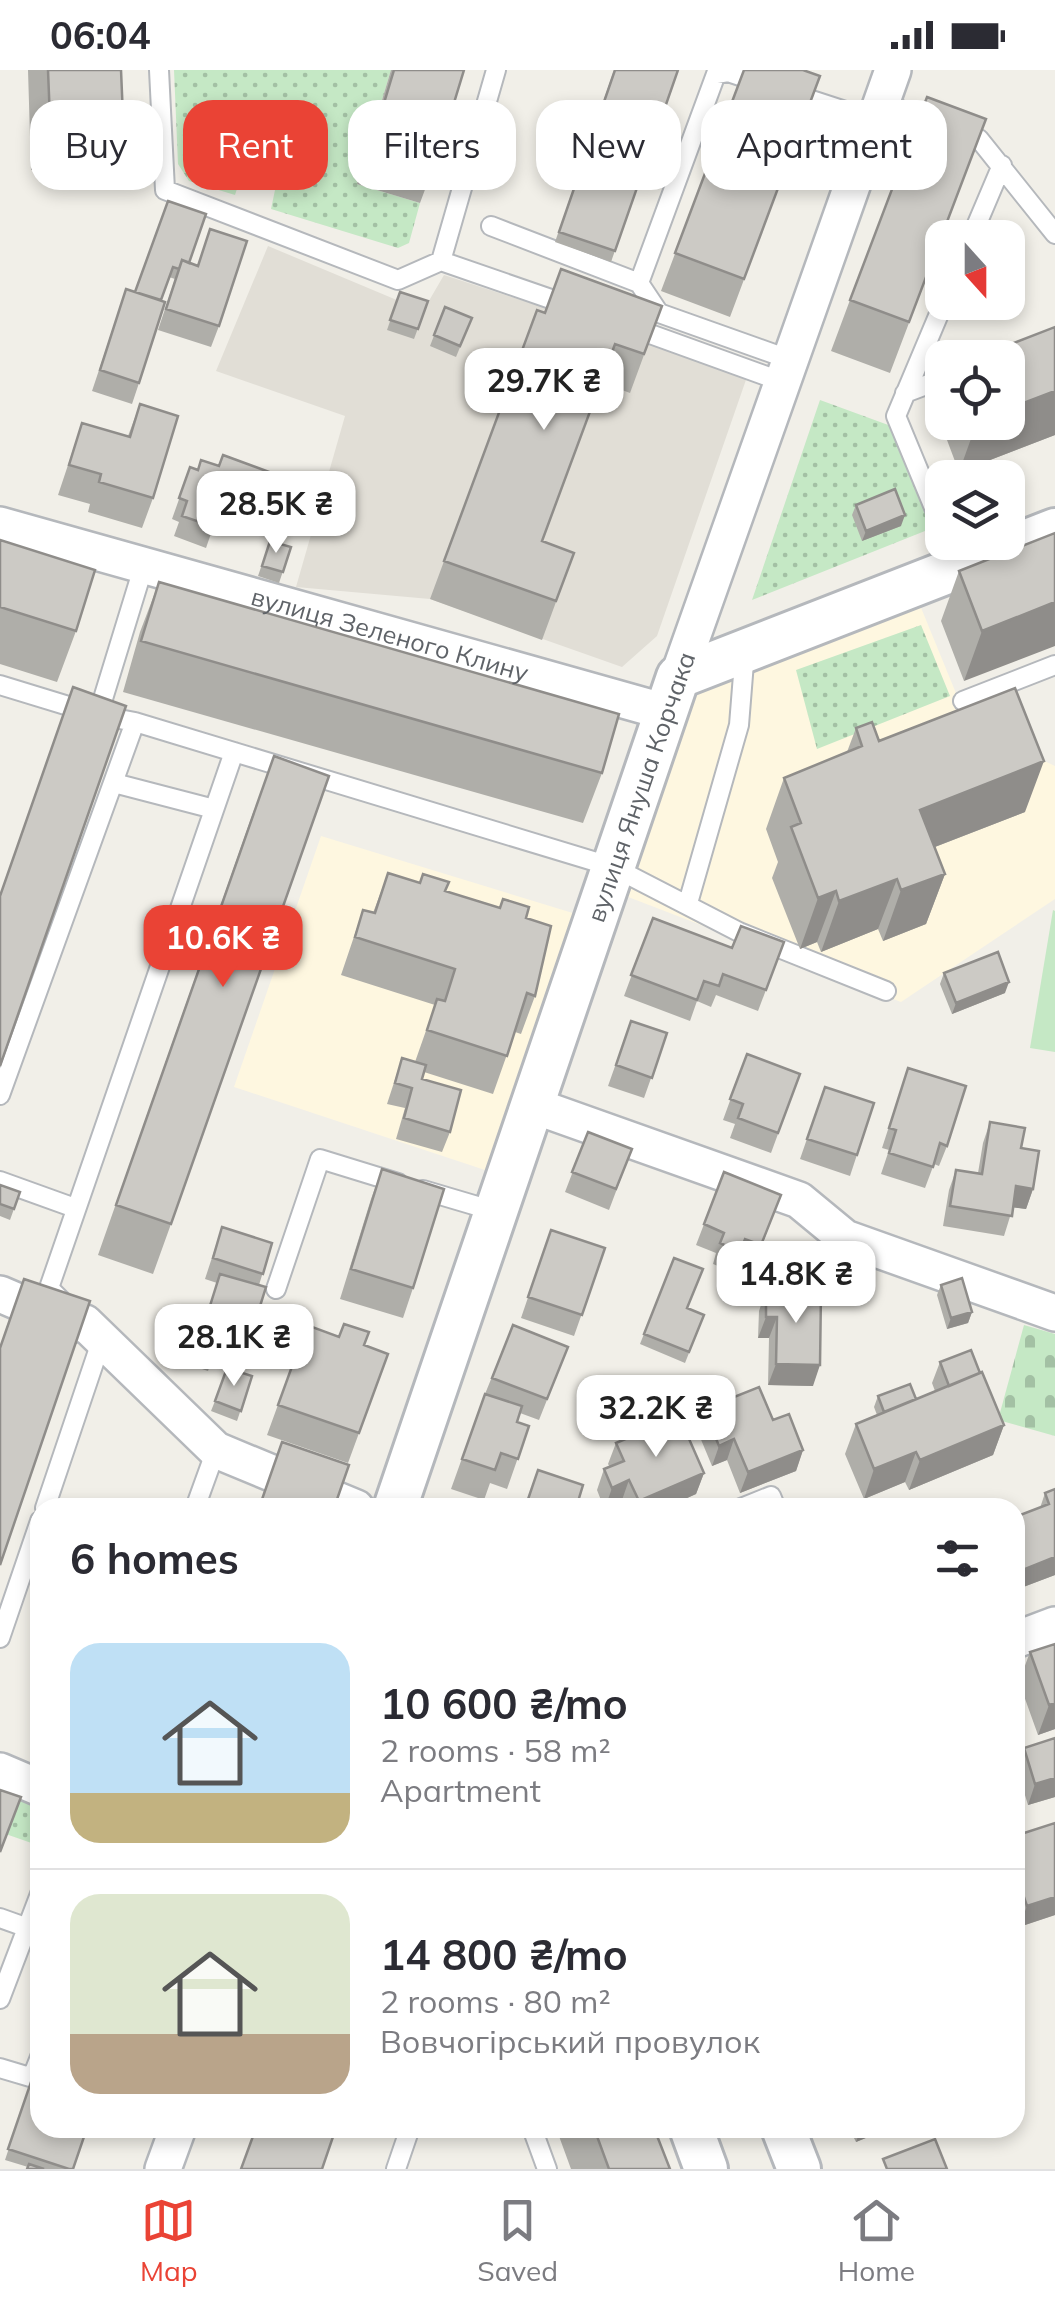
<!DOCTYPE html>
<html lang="en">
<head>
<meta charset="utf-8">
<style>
	body { margin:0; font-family:Mulish,sans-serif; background:#f7f7f7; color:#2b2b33; height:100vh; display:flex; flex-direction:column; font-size:38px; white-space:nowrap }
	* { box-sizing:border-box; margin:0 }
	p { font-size:32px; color:#7c7c81 }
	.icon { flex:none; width:55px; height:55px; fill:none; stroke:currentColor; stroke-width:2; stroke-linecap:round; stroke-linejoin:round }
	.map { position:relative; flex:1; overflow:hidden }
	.side { position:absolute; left:30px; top:1428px; width:995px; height:640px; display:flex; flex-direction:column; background:#fff; border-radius:30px; box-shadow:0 5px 15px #0003 }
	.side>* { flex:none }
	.guide { position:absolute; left:30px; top:30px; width:995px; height:90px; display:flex; gap:20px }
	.needle { width:65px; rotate:159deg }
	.tools { position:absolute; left:925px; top:150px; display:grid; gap:20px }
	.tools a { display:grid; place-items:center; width:100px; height:100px; border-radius:20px; background:#fff; box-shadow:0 5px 15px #0003; font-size:50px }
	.price { position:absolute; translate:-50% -85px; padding:0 22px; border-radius:20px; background:#fff; color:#222; font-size:32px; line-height:65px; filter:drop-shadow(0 2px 5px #0008) }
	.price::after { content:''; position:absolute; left:50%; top:60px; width:30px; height:22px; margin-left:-15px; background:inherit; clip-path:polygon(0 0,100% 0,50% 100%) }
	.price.selected { background:#ea4335; color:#fff }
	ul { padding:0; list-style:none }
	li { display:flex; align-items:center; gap:30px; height:250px; padding:0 40px }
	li+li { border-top:2px solid #e1e1e2 }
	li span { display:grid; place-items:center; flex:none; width:280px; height:200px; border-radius:30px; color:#555 }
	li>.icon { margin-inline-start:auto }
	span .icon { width:120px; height:120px; fill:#fffc; stroke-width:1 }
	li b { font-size:42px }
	h2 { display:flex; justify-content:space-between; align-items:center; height:120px; padding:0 40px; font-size:42px }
	.chip { padding:0 35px; border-radius:30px; background:#fff; box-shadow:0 5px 15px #0003; font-size:35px; line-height:90px }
	.chip.selected { background:#ea4335; color:#fff }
	.status { display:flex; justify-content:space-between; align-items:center; height:70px; padding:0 50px; background:#fff; direction:ltr }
	.status svg { height:28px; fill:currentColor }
	.dock { display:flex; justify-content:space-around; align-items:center; height:140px; border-top:2px solid #e1e1e2; background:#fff; font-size:28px; color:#7c7c81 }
	.dock a { display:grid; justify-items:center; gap:5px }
	.dock .selected { color:#ea4335 }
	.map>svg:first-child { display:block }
</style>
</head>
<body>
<div class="status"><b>06:04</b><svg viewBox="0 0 49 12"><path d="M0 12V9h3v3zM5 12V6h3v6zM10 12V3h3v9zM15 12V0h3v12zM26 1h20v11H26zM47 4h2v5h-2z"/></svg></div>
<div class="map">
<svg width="1055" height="2099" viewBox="0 0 1055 2099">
	<defs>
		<pattern id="grass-dots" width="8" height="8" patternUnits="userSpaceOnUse" patternTransform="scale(2.5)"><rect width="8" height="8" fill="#c5e8c5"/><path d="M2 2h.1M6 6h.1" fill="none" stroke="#a3c0a4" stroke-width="1.8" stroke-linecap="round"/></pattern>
		<pattern id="cemetery-stones" width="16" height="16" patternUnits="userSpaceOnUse" patternTransform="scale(2.5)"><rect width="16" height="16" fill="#c5e8c5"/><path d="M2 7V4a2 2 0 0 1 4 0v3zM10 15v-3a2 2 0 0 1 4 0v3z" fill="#a3c0a4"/></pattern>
	</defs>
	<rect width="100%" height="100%" fill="#f1efe8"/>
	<path fill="#fef7e0" d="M915,523L969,655L1055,696V829L901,932L623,825L696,618Z
		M321,766L576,844L503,1106L234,1017Z"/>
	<path fill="#e1ded6" d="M268,176L423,241L444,205L748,304L657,566L622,597L430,529L296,517L345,346L216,301Z"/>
	<path fill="url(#grass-dots)" d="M174,0H391L357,114L420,133L409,173L398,178L271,139L283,82L251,75L235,125L189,111L178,94Z
		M820,330L891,356L935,457L752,530Z
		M921,555L950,626L817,679L796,600Z
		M14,1708L40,1718V1776L0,1762Z"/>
	<path fill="url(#cemetery-stones)" d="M1024,1255L1055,1264V1366L998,1350Z"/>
	<path fill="#c5e8c5" d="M1053,840L1055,841V982L1030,978Z"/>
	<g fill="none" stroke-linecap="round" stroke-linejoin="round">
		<g stroke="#b5b8bc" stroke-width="22">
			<path id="service" d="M159,0L165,120L398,210L441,191L571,236
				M790,23L876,51
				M882,33L979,69L1055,164
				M491,156L639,213L659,243L791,290
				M971,168L1002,95
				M441,191L496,0
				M639,213L716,4L728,2L761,13
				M628,256L783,312
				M905,323L942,309
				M942,457L896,346L944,232
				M0,615L98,645L144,495
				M963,631L1055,595
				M98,645L135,652L613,797L739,862L886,921
				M114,713L214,739
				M688,833L739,655L745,580
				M0,1025L135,652
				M0,1111L75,1138
				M423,1120L494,1141
				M276,1219L320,1089L398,1113
				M65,1234L49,1218L234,682
				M45,1438L102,1269
				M195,1438L216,1380
				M741,1438L771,1426L776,1438
				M0,1568L40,1451
				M0,1848L28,1858
				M0,1929L40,1824
				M0,1998L40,2010
				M32,2007L40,1987
				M532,2058L547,2099
				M396,2099L410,2058"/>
		</g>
		<g stroke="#b5b8bc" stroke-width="40">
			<g id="minor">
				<path id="s1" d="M0,455L666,642"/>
				<path d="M678,607L893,0"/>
				<path d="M532,1035L799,1130L845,1168L1055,1243"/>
				<path d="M0,1224L70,1254L85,1253L216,1380L356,1438"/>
				<path d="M1015,1570L1055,1555"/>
				<path d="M0,1701L40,1718"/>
				<path d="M163,2099L178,2058"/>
			</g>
		</g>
		<g stroke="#b5b8bc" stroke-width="48">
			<path id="tertiary" d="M395,1438L678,607L1055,460
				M691,2058L706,2099
				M783,2058L799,2099"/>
		</g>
		<use href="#service" stroke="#fff" stroke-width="18"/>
		<use href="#minor" stroke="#fff" stroke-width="35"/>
		<use href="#tertiary" stroke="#fff" stroke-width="42"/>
	</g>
	<path fill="#afaea9" d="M28,0H121L123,47L104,98L31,100Z
		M391,0H464L439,82L420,133L357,114Z
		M614,0H678L611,192L555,172Z
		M744,0L820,6L730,247L661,221Z
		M265,72L275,104L271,114L254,110Z
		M967,100L890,303L831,281L850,230Z
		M168,131L189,193L219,256L211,277L158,260L175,209L169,207L161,230L139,313L132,334L92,321L126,219L135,222Z
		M400,222L428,231L414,269L387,260Z
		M662,236L630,323L601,312L542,471L574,483L542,570L430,529L537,240L545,243Z
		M445,237L472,248L456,287L430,276Z
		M1055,257V365L959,402L938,346L942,332V352H1008Z
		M140,334L153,428L142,458L88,442L90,434L58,425L82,353L128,366Z
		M219,396L280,406L260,462L217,446L206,478L174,466L179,452L172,449L183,418L198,400Z
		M856,435L901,456L862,471L852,445Z
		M1055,463L964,611L941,551L959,501Z
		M0,470L76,561L57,612L0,594Z
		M270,471L291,477L279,513L258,506Z
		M159,512L602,703L583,753L123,622L140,562Z
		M856,658L1025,742L935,777L945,804L926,854L883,871L878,859L821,882L817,872L800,879L772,808L778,792L766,759L784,708L847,682Z
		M255,737L171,1154L153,1204L98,1185Z
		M388,803L526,848L535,926L521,964L515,962L493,1024L424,1002L422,1009L450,1062L442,1082L396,1069L405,1038L387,1034L402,988L415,992L435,935L341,905L363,840L373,843Z
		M653,848L732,878L784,872L758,941L716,925L711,937L697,931L690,951L624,926Z
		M944,903L1005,923L952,944L940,914Z
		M631,951L667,963L644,1028L608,1016Z
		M747,984L800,1004L771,1083L730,1068L735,1054L723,1050Z
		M908,998L947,1076L939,1096L934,1094L925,1118L881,1104L889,1080L882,1078Z
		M825,1017L874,1033L850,1106L800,1089Z
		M990,1052L1021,1078L1033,1119L1026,1139L1013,1137L1004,1166L943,1156L949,1120L956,1100L978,1103L983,1073Z
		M588,1062L632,1079L609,1140L565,1122Z
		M382,1099L413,1218L403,1248L340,1229L371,1129Z
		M724,1102L781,1125L754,1196L738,1190L733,1202L713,1194L716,1183L696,1175Z
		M0,1115L20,1122L10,1150L0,1146Z
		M222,1157L272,1173L259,1215L250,1268L243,1288L215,1280L208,1301L190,1295L217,1213L205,1209Z
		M551,1160L605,1178L574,1266L521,1248Z
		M674,1188L688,1238L704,1245L685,1293L640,1274Z
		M941,1215L972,1242L968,1253L947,1259L937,1225Z
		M766,1220L813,1316L768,1315L769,1268H758L759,1241Z
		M307,1255L388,1284L348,1393L267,1365Z
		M513,1255L568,1277L539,1350L520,1343L517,1352L529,1356L507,1419L490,1413L484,1430L451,1419L485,1324Z
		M940,1292L980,1303L1004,1355L993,1385L909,1420L905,1412L864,1429L845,1384L856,1354L877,1345L874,1337L878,1326L916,1329L935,1321L932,1313Z
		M252,1306L237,1351L211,1341L215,1331Z
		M704,1339L773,1350L803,1380L796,1401L740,1423L727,1390L712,1396L697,1360Z
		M616,1373L704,1403L696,1424L665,1438H625L622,1430L604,1438L597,1420L604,1399L610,1397L608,1394Z
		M1055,1419V1505L1015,1520V1447L1040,1438L1045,1423Z
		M1055,1574V1659L1038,1665L1019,1612L1030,1582Z
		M1055,1668V1727L1028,1735L1017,1699L1024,1678Z
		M1015,1766L1055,1845L1019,1857L1015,1844Z
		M32,2009L73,2099H27L28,2097L5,2090Z
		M556,2058H654L670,2099H571Z
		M849,2058H890L856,2072Z"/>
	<path fill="#8f8d8a" d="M123,47L104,98L31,100L50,50Z
		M1055,321V365L959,402L977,352H1008V339Z
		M905,445L901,456L862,471L866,461Z
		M1055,532V576L964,611L982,561Z
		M1044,691L1025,742L901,790L920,740Z
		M945,804L926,854L883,871L901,820Z
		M897,809L878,859L821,882L839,831Z
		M836,821L817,872L800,879L818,828Z
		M1009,912L1005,923L952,944L956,933Z
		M1016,1116L1033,1119L1026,1139L1009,1137Z
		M972,1242L968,1253L947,1259L951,1248Z
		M766,1247H777L769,1268H758Z
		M776,1294L820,1295L813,1316L768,1315Z
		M1004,1355L993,1385L909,1420L920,1390Z
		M734,1369L727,1390L712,1396L719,1376Z
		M803,1380L796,1401L740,1423L748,1402Z
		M916,1382L905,1412L864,1429L874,1399Z
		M704,1403L696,1424L665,1438H636L639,1431Z
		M629,1410L622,1430L605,1438L612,1418Z
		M1055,1487V1505L1015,1520V1503Z
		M1055,1633V1659L1038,1665L1049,1635Z
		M1055,1708V1727L1028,1735L1035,1714Z
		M1055,1827V1845L1019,1857L1027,1836Z
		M861,2058H890L856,2072Z"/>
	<path fill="#cccac5" stroke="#8f8d8a" stroke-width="2.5" d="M48,0H121L123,47L50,50Z
		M394,0H464L439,82L375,63Z
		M615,0H678L615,181L559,162Z
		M744,0H803L820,6L744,209L675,183Z
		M927,27L986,49L909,252L850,230Z
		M265,72L282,76L275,104L258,99Z
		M168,131L206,144L189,193L182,190L179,199L173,197L161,230L135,222Z
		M210,159L247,171L219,256L166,239L182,190L198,196Z
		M561,199L662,236L644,284L615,274L542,471L574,483L556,531L444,491L537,240L545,243Z
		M126,219L165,232L139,313L100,300Z
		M400,222L428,231L418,259L390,250Z
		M445,237L472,248L460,276L434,265Z
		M1055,257V321L1008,339V288H975Z
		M140,334L178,346L153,428L99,412L101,404L69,395L82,353L130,367Z
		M223,385L280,406L268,441L225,426L214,457L182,446L187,431L179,428L190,397L198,400L201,390L219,396Z
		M895,419L905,445L866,461L856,435Z
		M1055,463V532L982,561L959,501Z
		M0,470L95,500L76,561L0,537Z
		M270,471L291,477L283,502L262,496Z
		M159,512L619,644L602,703L141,571Z
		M73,617L126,636L0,996V826Z
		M1015,618L1044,691L920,740L945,804L901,820L897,809L839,831L836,821L818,828L791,757L801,753L784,708L862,676L856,658L872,652L879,671Z
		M274,686L329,706L171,1154L116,1135Z
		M388,803L420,813L423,804L449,812L445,821L500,838L503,829L529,837L526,848L551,856L535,926L527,923L507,986L427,960L437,929L445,931L455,899L355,867L363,840L375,843Z
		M653,848L732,878L741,856L784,872L766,920L723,904L719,916L704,911L697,930L631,905Z
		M998,882L1009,912L956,933L944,903Z
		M631,951L667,963L652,1008L616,995Z
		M747,984L800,1004L778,1063L738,1048L743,1034L730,1029Z
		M402,988L426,995L422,1009L461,1020L450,1062L404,1048L412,1018L395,1013Z
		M908,998L966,1016L947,1076L940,1073L933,1097L889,1083L896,1060L889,1058Z
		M825,1017L874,1033L857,1085L807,1069Z
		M990,1052L1025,1058L1021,1078L1039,1081L1033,1119L1016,1116L1012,1146L950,1136L956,1100L982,1104Z
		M588,1062L632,1079L616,1119L572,1102Z
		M382,1099L444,1119L413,1218L351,1199Z
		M724,1102L781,1125L761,1175L745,1169L740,1182L720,1173L724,1163L704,1154Z
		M0,1115L20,1122L14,1139L0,1134Z
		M222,1157L272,1173L263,1204L213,1188Z
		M551,1160L605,1178L582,1245L528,1227Z
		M674,1188L703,1199L687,1238L704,1245L689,1282L644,1264Z
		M220,1204L266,1217L250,1268L222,1259L215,1280L198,1274Z
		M962,1208L972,1242L951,1248L941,1215Z
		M24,1209L90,1231L0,1495V1278Z
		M766,1220L821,1222L820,1295L776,1294L777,1247H766Z
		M344,1254L369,1262L364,1275L388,1284L359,1363L278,1335L307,1255L339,1267Z
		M513,1255L568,1277L547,1329L492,1308Z
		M971,1280L980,1303L949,1316L940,1292Z
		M227,1298L252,1306L241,1341L215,1331Z
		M982,1302L1004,1355L920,1390L916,1382L874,1399L856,1354Z
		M910,1314L916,1329L884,1342L878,1326Z
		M759,1317L773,1350L789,1344L803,1380L748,1402L734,1369L719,1376L704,1339Z
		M485,1324L522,1336L517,1352L529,1356L518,1389L501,1383L495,1400L462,1389Z
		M679,1346L704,1403L639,1431L629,1410L612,1418L604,1399L624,1391L616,1373Z
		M282,1372L349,1395L334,1438H259Z
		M538,1400L583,1415L576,1438H525Z
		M1055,1419V1487L1015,1503V1447L1049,1434L1045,1423Z
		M1055,1574V1633L1049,1635L1030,1582Z
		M1055,1668V1708L1035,1714L1024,1678Z
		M0,1720L21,1727L0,1782Z
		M1055,1753V1827L1027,1836L1015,1801V1766Z
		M32,2009L40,2012V2058H87L73,2099H69L8,2079Z
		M256,2058H336L322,2099H241Z
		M594,2058H654L670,2099H609Z
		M935,2069L947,2099H887L883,2089Z
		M29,2094L44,2099H27Z"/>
	<g text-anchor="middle" stroke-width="8" stroke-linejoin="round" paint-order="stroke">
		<g font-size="25" fill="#5f6368" stroke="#fff">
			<text dy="9" stroke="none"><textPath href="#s1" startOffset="405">вулиця Зеленого Клину</textPath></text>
			<text transform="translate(641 717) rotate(-71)" y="9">вулиця Януша Корчака</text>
		</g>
	</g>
</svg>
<div class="tools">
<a><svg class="needle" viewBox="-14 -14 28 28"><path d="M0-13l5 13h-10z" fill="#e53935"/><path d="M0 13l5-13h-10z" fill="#7c7c81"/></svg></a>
<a><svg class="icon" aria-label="locate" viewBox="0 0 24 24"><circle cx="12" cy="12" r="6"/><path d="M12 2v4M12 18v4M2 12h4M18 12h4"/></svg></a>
<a><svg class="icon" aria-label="layers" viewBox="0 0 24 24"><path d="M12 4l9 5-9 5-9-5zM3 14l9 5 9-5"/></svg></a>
</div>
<b class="price" style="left:544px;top:363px">29.7K ₴</b>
<b class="price" style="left:276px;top:486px">28.5K ₴</b>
<b class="price selected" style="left:223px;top:920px">10.6K ₴</b>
<b class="price" style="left:796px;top:1256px">14.8K ₴</b>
<b class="price" style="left:234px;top:1319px">28.1K ₴</b>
<b class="price" style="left:656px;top:1390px">32.2K ₴</b>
<div class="guide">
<a class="chip">Buy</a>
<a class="chip selected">Rent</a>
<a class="chip">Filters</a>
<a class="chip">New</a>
<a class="chip">Apartment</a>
</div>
<section class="side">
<h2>6 homes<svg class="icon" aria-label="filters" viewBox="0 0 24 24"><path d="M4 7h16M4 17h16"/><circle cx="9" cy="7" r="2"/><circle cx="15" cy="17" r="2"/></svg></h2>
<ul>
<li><span style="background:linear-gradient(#bfe0f5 75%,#c2b280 0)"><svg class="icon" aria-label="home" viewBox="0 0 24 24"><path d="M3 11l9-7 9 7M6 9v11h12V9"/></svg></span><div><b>10 600 ₴/mo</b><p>2 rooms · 58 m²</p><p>Apartment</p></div></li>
<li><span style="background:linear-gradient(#dfe7d0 70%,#b9a48a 0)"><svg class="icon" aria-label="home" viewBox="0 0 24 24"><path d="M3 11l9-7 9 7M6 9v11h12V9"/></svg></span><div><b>14 800 ₴/mo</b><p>2 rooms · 80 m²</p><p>Вовчогірський провулок</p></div></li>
</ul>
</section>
</div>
<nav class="dock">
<a class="selected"><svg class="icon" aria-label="map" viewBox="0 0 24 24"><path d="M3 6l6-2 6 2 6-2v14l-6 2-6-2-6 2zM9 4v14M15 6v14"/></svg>Map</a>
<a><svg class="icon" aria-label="saved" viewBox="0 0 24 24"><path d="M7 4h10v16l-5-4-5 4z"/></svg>Saved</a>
<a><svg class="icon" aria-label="home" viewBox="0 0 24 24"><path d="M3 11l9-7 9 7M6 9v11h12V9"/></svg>Home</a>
</nav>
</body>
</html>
